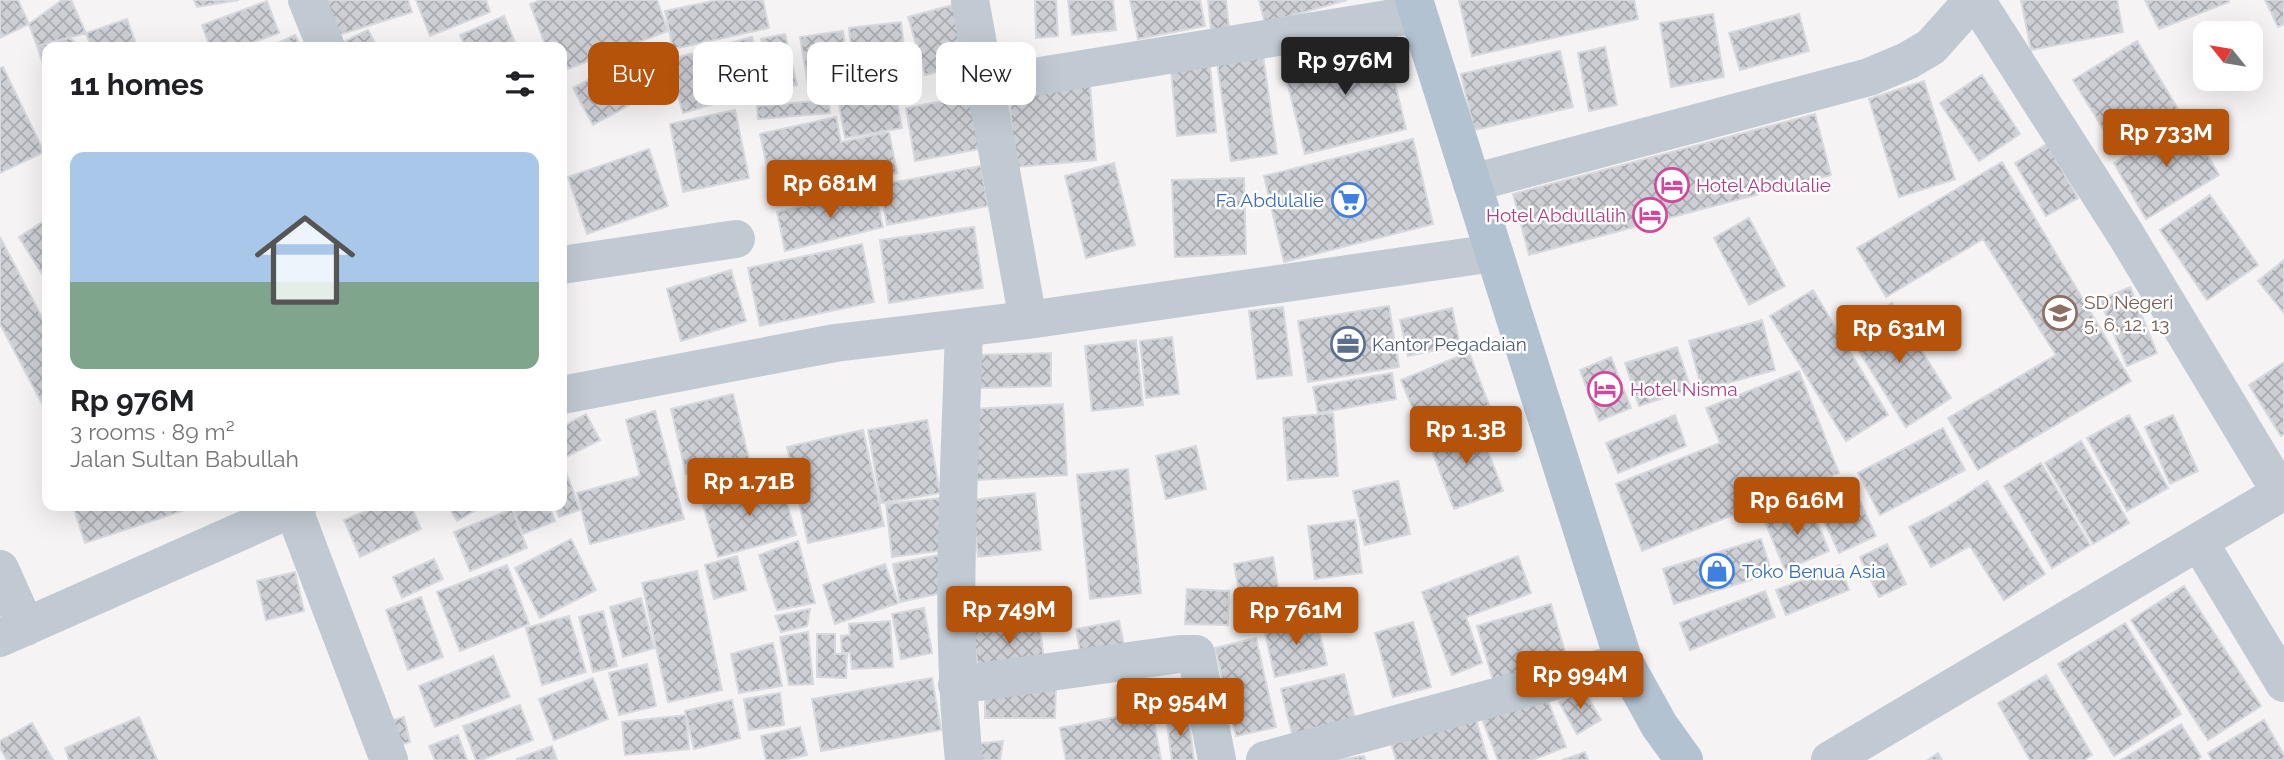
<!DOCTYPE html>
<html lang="en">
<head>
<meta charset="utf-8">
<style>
	body { margin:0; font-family:Raleway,sans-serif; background:#f6f6f6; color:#202124; height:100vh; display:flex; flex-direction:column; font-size:26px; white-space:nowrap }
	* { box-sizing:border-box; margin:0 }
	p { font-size:23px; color:#757577 }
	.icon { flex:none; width:38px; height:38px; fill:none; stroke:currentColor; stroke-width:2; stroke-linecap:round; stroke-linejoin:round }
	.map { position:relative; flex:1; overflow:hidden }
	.side { position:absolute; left:42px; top:42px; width:525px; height:469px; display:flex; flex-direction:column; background:#fff; border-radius:14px; box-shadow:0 7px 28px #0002 }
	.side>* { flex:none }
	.guide { position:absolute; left:588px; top:42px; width:665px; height:63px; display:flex; gap:14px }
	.needle { width:46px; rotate:300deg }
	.tools { position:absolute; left:2193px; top:21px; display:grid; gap:14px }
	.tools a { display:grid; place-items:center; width:70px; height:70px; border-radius:14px; background:#fff; box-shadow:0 7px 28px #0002; font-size:35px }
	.price { position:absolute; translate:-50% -60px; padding:0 16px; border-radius:7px; background:#b45309; color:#fff; font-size:23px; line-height:46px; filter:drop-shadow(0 2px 4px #0008) }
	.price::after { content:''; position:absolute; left:50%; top:42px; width:21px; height:16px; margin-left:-10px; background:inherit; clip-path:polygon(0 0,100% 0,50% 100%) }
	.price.current { background:#222; color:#fff }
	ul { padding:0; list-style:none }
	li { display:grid; align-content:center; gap:14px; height:371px; padding:0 28px }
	li span { display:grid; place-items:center; height:217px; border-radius:14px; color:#555 }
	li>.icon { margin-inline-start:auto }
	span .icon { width:126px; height:126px; fill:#fffc; stroke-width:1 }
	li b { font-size:30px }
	h2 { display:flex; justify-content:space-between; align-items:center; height:84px; padding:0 28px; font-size:30px }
	.tag { padding:0 24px; border-radius:14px; background:#fff; box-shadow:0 7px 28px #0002; font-size:24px; line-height:63px }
	.tag.current { background:#b45309; color:#fff }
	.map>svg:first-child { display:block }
</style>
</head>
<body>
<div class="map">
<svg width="2284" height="760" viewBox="0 0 2284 760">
	<defs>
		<pattern id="building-cross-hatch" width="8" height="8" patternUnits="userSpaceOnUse" patternTransform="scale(1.75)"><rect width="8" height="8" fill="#cdcfd5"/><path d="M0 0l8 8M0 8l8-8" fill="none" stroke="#a8abb0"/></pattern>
	</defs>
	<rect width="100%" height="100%" fill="#f5f3f3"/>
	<path fill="url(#building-cross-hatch)" stroke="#d7d9de" stroke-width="2" d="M0,0H18L29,24L0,38Z
		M62,0H71L86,33L37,46L29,24Z
		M194,0H239L197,7Z
		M320,0H408L412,12L332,37Z
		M416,0H486L490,12L430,36Z
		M541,0H657L668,31L562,71V47H546L530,4Z
		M717,0H763L769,28L673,49L665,11Z
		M1035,0H1056L1058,36L1036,38Z
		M1068,0H1113L1116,30L1072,35Z
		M1130,0H1200L1205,26L1138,39Z
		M1208,0H1226L1229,28L1211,30Z
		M1259,0H1347L1265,23Z
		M1459,0H1634L1638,19L1472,56Z
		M2021,0H2117L2123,32L2031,50Z
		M2145,0H2228L2229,2L2159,29Z
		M2265,0H2284V24L2278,27Z
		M267,1L279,33L240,47H210L202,25Z
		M956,4L972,62L925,75L908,17Z
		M1713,14L1724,77L1671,87L1660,23Z
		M1799,14L1809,51L1740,70L1729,33Z
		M504,16L517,47H465L460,35Z
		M127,19L137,47H91L86,33Z
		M901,22L907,71L854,77L849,28Z
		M368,30L377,47H333L341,43Z
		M843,31L851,84L809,91L800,37Z
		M785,34L797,85L772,91L761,39Z
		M295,35L301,47H269Z
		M752,37L766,89L683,113L668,60Z
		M69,38L82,47H47V76L37,46Z
		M1385,41L1406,129L1305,154L1283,66Z
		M2137,41L2178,109L2115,148L2073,80Z
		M1605,47L1617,105L1589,111L1578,53Z
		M1262,48L1277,154L1231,161L1216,55Z
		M1560,51L1573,107L1474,130L1461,74Z
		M1209,55L1216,132L1177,136L1170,58Z
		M618,64L638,100L593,125L573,88Z
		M3,67L44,152L0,173V68Z
		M1982,75L2020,134L1979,161L1940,103Z
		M893,81L902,128L845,138L837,92Z
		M1924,81L1955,179L1899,197L1869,99Z
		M1090,85L1096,160L1015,167L1009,93Z
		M980,94L990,147L915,161L906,108Z
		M829,100L830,113L758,119L757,106Z
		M735,110L749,178L683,192L670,124Z
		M1815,114L1831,175L1529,255L1513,194Z
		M836,117L841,142L889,132L897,173L774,200L760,134Z
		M2187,119L2219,175L2146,219L2114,163Z
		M1413,139L1433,224L1284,262L1264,176Z
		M2047,144L2078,198L2046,216L2015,163Z
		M649,149L668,206L587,234L568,177Z
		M2002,162L2131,381L1978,470L1948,418L2056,355L1983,239L1886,297L1857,248Z
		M1114,163L1135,245L1086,258L1065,176Z
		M981,166L988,206L887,225L880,185Z
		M1244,178L1246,254L1175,257L1172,180Z
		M874,189L883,227L785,251L777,212Z
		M2210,195L2258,265L2207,300L2160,230Z
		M1749,218L1785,286L1749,305L1714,238Z
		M47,219V282L19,237Z
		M974,227L983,288L889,303L880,240Z
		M0,237L47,327V408L45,409L0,324Z
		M862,244L874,302L760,326L748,268Z
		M2284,260V313L2258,281Z
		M731,270L746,321L681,341L667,289Z
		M2130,287L2157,353L2127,366L2100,300Z
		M1813,290L1888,415L1846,441L1770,316Z
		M1892,303L1951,398L1906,427L1847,332Z
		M1389,306L1399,367L1308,382L1298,321Z
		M1283,307L1292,375L1257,379L1249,311Z
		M1452,308L1460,345L1408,356L1400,320Z
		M1762,320L1775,370L1702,390L1689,341Z
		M1172,337L1179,394L1146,398L1140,341Z
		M1136,340L1143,405L1092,411L1085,346Z
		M1677,347L1691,389L1639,406L1625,363Z
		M1469,352L1489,405L1422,432L1401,380Z
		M1051,353V386L976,388L975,355Z
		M1611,357L1631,408L1599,421L1580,370Z
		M2284,362V434L2281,436L2249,385Z
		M1799,371L1839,473L1642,551L1616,484L1720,443L1706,408Z
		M1392,373L1396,399L1318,413L1313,387Z
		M733,394L749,459L686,474L671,409Z
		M1063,404L1067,475L977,480L973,409Z
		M655,411L684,519L590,544L577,493L640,476L626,420Z
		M1333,413L1338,476L1288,480L1283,418Z
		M586,414L600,440L566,457L562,449V427Z
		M1675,415L1686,446L1618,473L1606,443Z
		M2129,415L2168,488L2127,511L2087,438Z
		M2173,415L2198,471L2170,484L2145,427Z
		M927,420L940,493L881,503L868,430Z
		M1477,422L1503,491L1454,509L1428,440Z
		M1943,428L1965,470L1880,515L1858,473Z
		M863,430L884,526L808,543L787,447Z
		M2081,441L2129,523L2093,544L2045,463Z
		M1196,446L1206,489L1166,499L1156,456Z
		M562,461L580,510L559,517L555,506H562Z
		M2041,463L2090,545L2052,568L2004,486Z
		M1128,469L1141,593L1090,599L1077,475Z
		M780,479L796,535L718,557L702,501Z
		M1398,481L1410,534L1365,545L1353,491Z
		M1987,481L2045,574L2004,600L1970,546L1931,567L1909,527L1946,508Z
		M1853,486L1876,536L1839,553L1816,504Z
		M1035,493L1041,550L978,557L972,500Z
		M941,498L947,550L892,557L886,504Z
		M1810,504L1829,551L1785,570L1765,522Z
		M73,506H197L85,543Z
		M378,506H411L421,529L360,557L344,520Z
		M448,506H483L457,521Z
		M512,506H549L555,521L523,534Z
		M512,509L527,548L470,571L454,532Z
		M1355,520L1362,573L1315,579L1308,526Z
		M571,539L596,590L540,618L515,568Z
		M1761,539L1772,573L1674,604L1663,569Z
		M798,541L815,603L777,610L759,555Z
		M1887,544L1906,584L1879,597L1860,557Z
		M939,555L946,592L900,602L893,564Z
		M737,556L746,590L714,599L705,565Z
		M1518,556L1531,593L1466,617L1482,663L1452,675L1422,592Z
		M1273,557L1282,612L1244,619L1234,564Z
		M434,559L443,579L402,598L393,577Z
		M885,564L898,603L835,624L823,585Z
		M507,565L529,624L460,651L437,592Z
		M1840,565L1849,590L1786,615L1776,590Z
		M697,571L722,690L668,702L642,583Z
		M295,572L304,611L266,620L257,581Z
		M2184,586L2261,706L2208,740L2131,620Z
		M1187,589L1229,591L1228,625L1185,624Z
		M1765,591L1775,617L1690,650L1680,623Z
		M421,597L443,657L408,670L386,610Z
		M641,598L654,648L623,657L610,607Z
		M1551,604L1567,659L1493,680L1477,626Z
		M924,608L932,653L901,659L892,614Z
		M810,609L807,626L781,632L775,616Z
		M603,611L617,666L593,672L579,617Z
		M1038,615L1045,666L979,676L972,625Z
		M569,616L586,672L542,685L526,628Z
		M1316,617L1327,665L1275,677L1264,629Z
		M890,621L893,667L852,669L850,653H842L841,636L850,635L849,624Z
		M1119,621L1126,655L1082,663L1076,629Z
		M1413,622L1431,687L1393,697L1375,633Z
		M2125,623L2181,714L2114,756L2058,664Z
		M808,632L813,684L789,685L780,637Z
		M817,634H835V654H847L846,678L817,677Z
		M1256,638L1276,727L1236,736L1215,648Z
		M773,643L782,686L739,693L731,654Z
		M493,656L510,697L435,727L419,686Z
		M647,664L656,706L619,715L609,673Z
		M1344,674L1355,719L1292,734L1281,689Z
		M2046,675L2092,755L2084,760H2030L1998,703Z
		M593,678L608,719L554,740L539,699Z
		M932,678L941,730L821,751L812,699Z
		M985,681L1056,682L1055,718H985Z
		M1583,689L1601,720L1577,734L1559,702Z
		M1544,691L1566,747L1532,760H1498L1481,716Z
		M780,693L784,725L749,730L744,699Z
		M732,700L740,738L694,749L685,711Z
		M520,705L533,740L481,760H476L463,726Z
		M1152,710L1161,760H1066L1060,728Z
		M1473,710L1488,760H1396L1389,736Z
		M1188,714L1194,760H1172L1166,717Z
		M686,715L689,749L625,755L622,722Z
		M139,717L157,760H69L65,748Z
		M404,717L410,742L396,746L390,721Z
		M2264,720L2284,755V760H2212L2208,753Z
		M32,723L53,760H7L0,748V741Z
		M2181,724L2201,757L2197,760H2121Z
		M800,727L807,755L782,760H766L761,736Z
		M458,735L467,760H435L429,746Z
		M1003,741L1000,760H976L975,744Z
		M552,746L557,760H518L517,759Z
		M1585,752L1588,760H1562Z
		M1938,753L1942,760H1928Z
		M1364,756L1365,760H1339Z"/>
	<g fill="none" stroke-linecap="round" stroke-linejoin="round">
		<path stroke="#c1cad2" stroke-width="38" d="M307,0L326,47
			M970,0L1028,320
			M1976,0L2126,235L2281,493
			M985,85L1418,14
			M1472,183L1869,77L1907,61L1931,47L1973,0
			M562,265L736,239
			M562,395L835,343L1028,320L1494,253
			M293,508L389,760
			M2199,542L2284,683
			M0,569L26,627
			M0,638L298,506
			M957,685L1180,654H1196L1217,760
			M964,760C949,617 960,472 964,328
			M1265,760L1624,662
			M1830,760L2284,491"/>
		<path stroke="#b3c2d1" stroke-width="38" d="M1414,0L1624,662L1659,725L1684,760"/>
	</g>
	<defs>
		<g id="hotel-ring" transform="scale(1.75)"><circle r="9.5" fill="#fff" stroke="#d1479c" stroke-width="1.5"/><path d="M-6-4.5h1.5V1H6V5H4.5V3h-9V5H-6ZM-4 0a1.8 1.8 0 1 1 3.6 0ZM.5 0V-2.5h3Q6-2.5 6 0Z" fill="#d1479c"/></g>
		<g id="supermarket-ring" transform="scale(1.75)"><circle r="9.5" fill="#fff" stroke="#3f7fe0" stroke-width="1.5"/><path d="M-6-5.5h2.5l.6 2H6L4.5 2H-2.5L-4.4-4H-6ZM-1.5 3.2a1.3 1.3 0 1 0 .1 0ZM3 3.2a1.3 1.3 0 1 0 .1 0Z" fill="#3f7fe0"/></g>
		<g id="school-ring" transform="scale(1.75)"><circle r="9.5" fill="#fff" stroke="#8d6e63" stroke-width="1.5"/><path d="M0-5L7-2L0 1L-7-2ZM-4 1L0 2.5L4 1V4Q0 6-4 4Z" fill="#8d6e63"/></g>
		<g id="office-ring" transform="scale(1.75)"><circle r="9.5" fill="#fff" stroke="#5c6f8a" stroke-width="1.5"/><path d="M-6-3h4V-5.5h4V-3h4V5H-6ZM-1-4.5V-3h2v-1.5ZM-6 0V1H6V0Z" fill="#5c6f8a"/></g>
		<g id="shop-ring" transform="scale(1.75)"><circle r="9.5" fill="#fff" stroke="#3f7fe0" stroke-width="1.5"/><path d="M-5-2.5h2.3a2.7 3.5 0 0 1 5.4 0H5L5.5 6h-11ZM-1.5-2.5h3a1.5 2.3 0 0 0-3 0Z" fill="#3f7fe0"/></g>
	</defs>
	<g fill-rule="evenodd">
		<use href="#hotel-ring" x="1672" y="185"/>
		<use href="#supermarket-ring" x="1349" y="200"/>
		<use href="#hotel-ring" x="1650" y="215"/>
		<use href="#school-ring" x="2060" y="313"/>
		<use href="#office-ring" x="1348" y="344"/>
		<use href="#hotel-ring" x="1605" y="389"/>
		<use href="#shop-ring" x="1717" y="571"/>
	</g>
	<g text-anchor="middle" stroke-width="5" stroke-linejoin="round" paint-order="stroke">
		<g font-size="19" fill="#b23c85" stroke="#fff" text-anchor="start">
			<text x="1696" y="192">Hotel Abdulalie</text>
			<text x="1626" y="222" text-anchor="end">Hotel Abdullalih</text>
			<text x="1630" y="396">Hotel Nisma</text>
		</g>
		<g font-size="19" fill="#366cbe" stroke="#fff" text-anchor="end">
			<text x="1324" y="207">Fa Abdulalie</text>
			<text x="1742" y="578" text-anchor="start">Toko Benua Asia</text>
		</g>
		<g font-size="19" fill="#785e54" stroke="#fff" text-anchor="start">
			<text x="2084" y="309">SD Negeri<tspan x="2084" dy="22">5, 6, 12, 13</tspan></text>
		</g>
		<g font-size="19" fill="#4e5e75" stroke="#fff" text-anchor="start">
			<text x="1372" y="351">Kantor Pegadaian</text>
		</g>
	</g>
</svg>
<div class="tools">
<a><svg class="needle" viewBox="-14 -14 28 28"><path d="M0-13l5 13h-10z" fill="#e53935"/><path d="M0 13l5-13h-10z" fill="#757577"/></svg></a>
</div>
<b class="price current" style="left:1345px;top:97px">Rp 976M</b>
<b class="price" style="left:2166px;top:169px">Rp 733M</b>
<b class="price" style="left:830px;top:220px">Rp 681M</b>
<b class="price" style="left:1899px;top:365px">Rp 631M</b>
<b class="price" style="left:1466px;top:466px">Rp 1.3B</b>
<b class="price" style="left:749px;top:518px">Rp 1.71B</b>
<b class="price" style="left:1797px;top:537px">Rp 616M</b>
<b class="price" style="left:1009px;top:646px">Rp 749M</b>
<b class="price" style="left:1296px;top:647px">Rp 761M</b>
<b class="price" style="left:1580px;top:711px">Rp 994M</b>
<b class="price" style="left:1180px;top:738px">Rp 954M</b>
<div class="guide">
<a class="tag current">Buy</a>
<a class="tag">Rent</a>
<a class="tag">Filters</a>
<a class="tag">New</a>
</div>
<section class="side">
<h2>11 homes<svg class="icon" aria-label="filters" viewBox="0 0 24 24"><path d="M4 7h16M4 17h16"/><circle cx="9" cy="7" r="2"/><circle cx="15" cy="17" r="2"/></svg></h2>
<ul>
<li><span style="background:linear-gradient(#a9c7e8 60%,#7fa58c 0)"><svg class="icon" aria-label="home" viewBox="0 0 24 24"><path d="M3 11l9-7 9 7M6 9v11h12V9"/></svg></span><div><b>Rp 976M</b><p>3 rooms · 89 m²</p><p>Jalan Sultan Babullah</p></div></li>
</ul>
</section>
</div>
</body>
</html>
